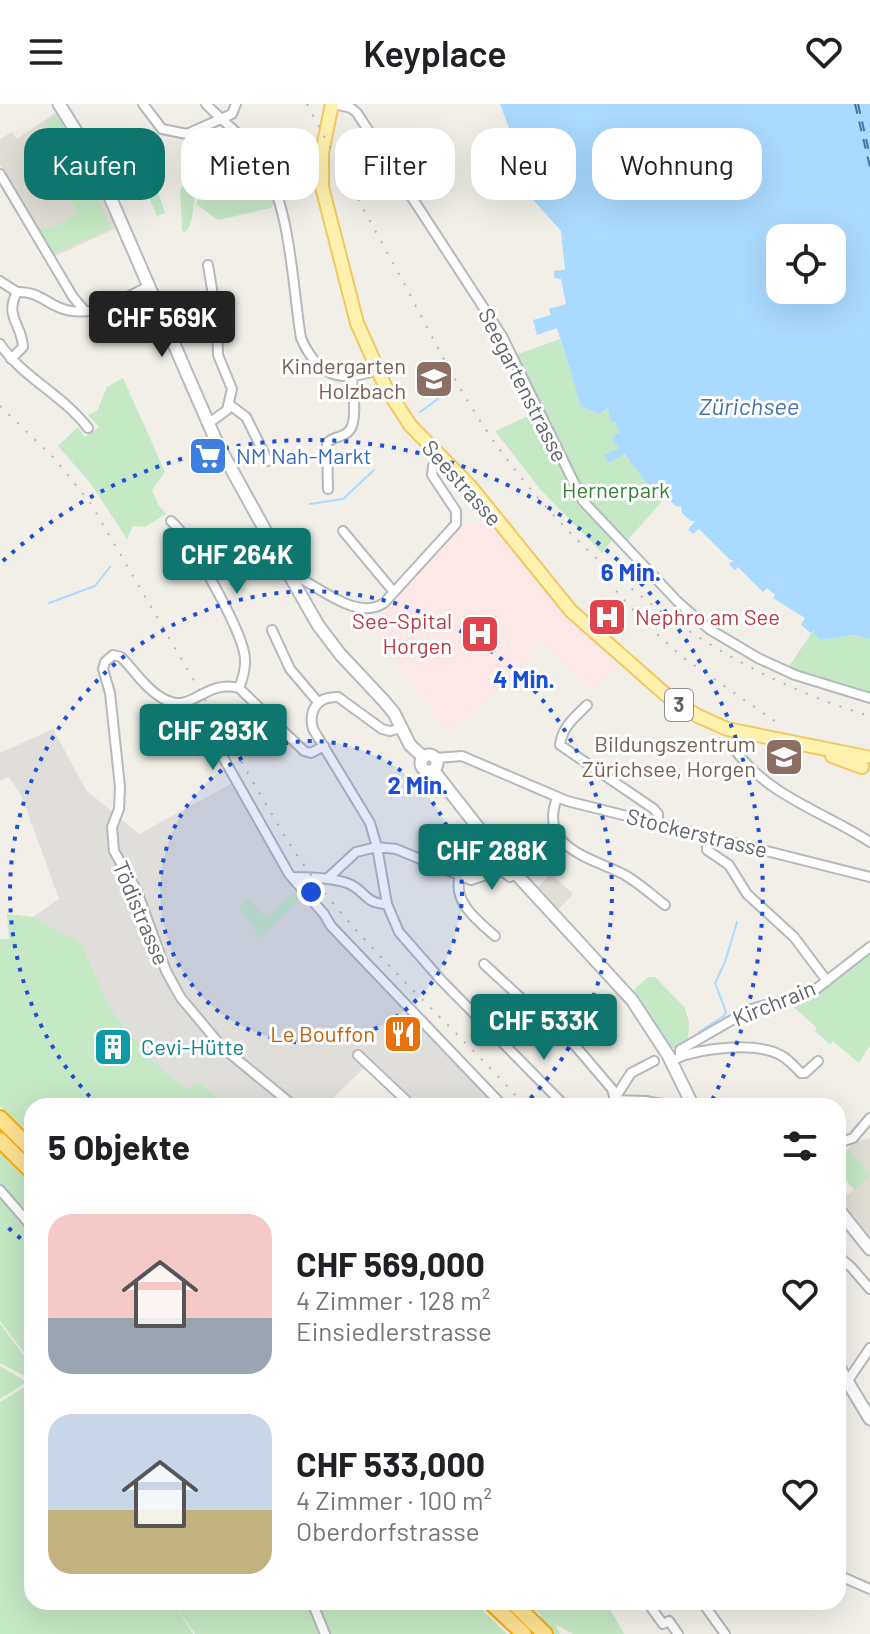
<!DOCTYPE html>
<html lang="de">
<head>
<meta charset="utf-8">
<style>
	body { margin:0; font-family:Barlow,sans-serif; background:#f6f6f6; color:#202124; height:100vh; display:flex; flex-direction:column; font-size:30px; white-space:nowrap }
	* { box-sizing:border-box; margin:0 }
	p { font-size:26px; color:#757577 }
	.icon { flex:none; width:44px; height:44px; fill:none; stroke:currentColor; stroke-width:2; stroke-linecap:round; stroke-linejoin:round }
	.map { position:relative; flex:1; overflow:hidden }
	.details { position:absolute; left:24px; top:994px; width:822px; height:512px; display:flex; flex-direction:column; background:#fff; border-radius:24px; box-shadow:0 8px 32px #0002 }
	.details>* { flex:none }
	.hud { position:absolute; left:24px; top:24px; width:822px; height:72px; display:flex; gap:16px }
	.fabs { position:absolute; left:766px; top:120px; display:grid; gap:16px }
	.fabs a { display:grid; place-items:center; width:80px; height:80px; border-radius:16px; background:#fff; box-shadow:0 8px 32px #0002; font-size:40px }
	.price { position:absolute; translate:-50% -68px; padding:0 18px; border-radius:8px; background:#0f766e; color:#fff; font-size:26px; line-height:52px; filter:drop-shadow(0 2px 4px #0008) }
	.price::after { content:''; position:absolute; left:50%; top:48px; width:24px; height:18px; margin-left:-12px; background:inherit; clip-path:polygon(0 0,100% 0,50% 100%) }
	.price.on { background:#222; color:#fff }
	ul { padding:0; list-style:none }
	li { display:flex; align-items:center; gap:24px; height:200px; padding:0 24px }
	li span { display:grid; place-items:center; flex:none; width:224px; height:160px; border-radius:24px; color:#555 }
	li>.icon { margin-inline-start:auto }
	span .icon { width:96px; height:96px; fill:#fffc; stroke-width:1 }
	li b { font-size:34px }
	h2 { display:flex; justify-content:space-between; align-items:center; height:96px; padding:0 24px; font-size:34px }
	.pill { padding:0 28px; border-radius:24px; background:#fff; box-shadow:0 8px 32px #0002; font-size:28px; line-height:72px }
	.pill.on { background:#0f766e; color:#fff }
	header { display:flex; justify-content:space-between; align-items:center; height:104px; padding:0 24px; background:#fff; font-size:36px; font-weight:600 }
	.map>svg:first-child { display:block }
</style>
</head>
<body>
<header><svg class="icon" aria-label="menu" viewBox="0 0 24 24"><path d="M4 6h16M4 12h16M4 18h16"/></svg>Keyplace<svg class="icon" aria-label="heart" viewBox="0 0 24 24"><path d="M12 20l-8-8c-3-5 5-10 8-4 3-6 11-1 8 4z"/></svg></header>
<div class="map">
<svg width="870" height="1530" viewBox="0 0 870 1530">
	<rect width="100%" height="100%" fill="#f1efe8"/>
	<path fill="#e0deda" d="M53,625L86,686L139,730L240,675L289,764L334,819L509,1002H407L366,962L325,1002H227L200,979L185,985L150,954L110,904L82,840L33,813L59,795L22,693L9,673L0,677V649Z"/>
	<path fill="#e1ded6" d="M55,9L95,70L107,106L117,124L53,153L0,61V35L12,28L17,35Z
		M551,770L573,790L558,806L538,783Z
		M870,1034V1140L838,1097L854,1086L838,1066L841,1050L856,1038Z"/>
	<path fill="#fce8e6" d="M467,418L485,421L498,429L553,498L618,563L595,588L538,537L526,561L520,558L513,571L487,596L465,617L447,629L370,521L379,507L393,497L430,453Z"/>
	<path fill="#c5e8c5" d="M57,10L64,22L59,25L64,23L83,54L65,64L47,33L52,30L45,18Z
		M151,47L152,52L147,55L165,109L157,112L143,79L137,81L131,70L122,73L117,62Z
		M255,60L266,76L274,99L271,104L218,116L196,100L201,90L229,89L244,76Z
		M85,67L111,125L52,150L36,125L54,123L78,109L61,79Z
		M191,71H198L204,76C203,85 198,87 195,95C192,107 193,120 185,129L182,126L180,86Z
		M560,235L581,301L599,310L608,304L620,329H616L619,344L609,359L623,350L664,395L626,438L584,393L516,251Z
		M123,274L165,368L152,386L159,402L166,410L145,423L133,422L127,435L91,380L58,342L78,323L85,333L99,323L88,311L97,307L107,283Z
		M535,309C558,360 573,395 612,436L602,449L541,386L495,327Z
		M814,525L821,536L854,531L870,535V591L788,564Z
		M294,788L300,794L260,834L239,803L249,795L267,814Z
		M7,810L33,813L82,840L110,904L150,954L185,985L200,979L227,1002H32V1034L0,1002V835H9Z
		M870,844V941L859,959L833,937L830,940L815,927L817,924L788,898L812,891Z
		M648,873H655L685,904L689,918L688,938L671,945L633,887Z
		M850,1046L870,1071L854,1086L838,1065V1057Z
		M0,1048L32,1079V1259L0,1217Z
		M0,1220L32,1262L30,1275L0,1259Z
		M0,1262L27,1278L0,1295Z
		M31,1279L32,1498H474L507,1530H195L177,1504L193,1530H0V1298Z
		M525,1498H606L624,1530H573L555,1520L560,1530H554L537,1514L541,1511Z"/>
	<path fill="#aadaff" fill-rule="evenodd" d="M500,0H870V535L854,531L821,536L814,530L815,525L811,529L801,521L805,514L773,494L775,491L767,484L763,488L738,463L735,466L729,460L734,456H730L699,425L693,430L688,426L695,417H691L682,409L681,402L677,403L666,393L663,395L658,393L624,350L609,359L604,351L619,344L612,335L616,329H620L615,318L612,319L608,304L599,310L581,302L557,224L537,231L533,216L551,211L549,205L566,200L561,175L554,174V167L565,166L561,127L520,81L511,55L509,24ZM780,134H832V186H780Z"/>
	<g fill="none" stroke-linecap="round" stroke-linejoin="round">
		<path stroke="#aadaff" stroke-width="2" d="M420,308L446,289
			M310,400L343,395L374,366
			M49,499L95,482L110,463
			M699,928L724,912L726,908L715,879L725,858L737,818"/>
		<path stroke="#4174aa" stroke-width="2" stroke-dasharray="10 8" stroke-linecap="butt" d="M855,0L870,63
			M858,0L870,52"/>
		<g stroke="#b5b8bc" stroke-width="12">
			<path id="street" d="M143,0L162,25L187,30L232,10L236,0
				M206,0C223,18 245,33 259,53C291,99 292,180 301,234C317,271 340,280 376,266
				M335,0L351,4L357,9L502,232L583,397L678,498L709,525L758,554L795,571L870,594
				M0,70L73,193L85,207
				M208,161L217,215L218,251L232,285L227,306L209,319
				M0,177L17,188
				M17,188C35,187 43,196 58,203C89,217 122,196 149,182
				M0,240C23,274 62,290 88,324
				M11,255L23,243C22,220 4,213 17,188
				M230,301L246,313L268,357
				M328,385L327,339C333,332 343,334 349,327C358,318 353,286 352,274
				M171,417C191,434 238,521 244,548C247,561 244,572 239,584
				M343,427L393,487
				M293,476L301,475C325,487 358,516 384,499L456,420V407L432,371L433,362L442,354
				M272,526L290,565L318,598
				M186,600L220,648L289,770L324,810L331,822L503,1002
				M587,601C575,613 562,623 560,641L654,705L658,710V719
				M401,624L390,627L382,625L338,593C318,592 308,606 313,625L370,719L377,743L387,800L399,828L441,876L565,1002
				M739,628L736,647C768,692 826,709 870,738
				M436,654L462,652L567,697L870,773
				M557,694C538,744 590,753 625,771C640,780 652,791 665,801
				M707,732V746L729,761L747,790L794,833L827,877
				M460,772C452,798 478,817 495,832
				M294,773C310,773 332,774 347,779C366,786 364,800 387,800
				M327,775L356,748L377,743L396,745L471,776L501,766L510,773L516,770
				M484,860L525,898L536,901L555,918L612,985L615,996L646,997L672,1002
				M358,951L412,1002
				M680,953V946L751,905L811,889L870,843
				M675,955C700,944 757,937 782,952C789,956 795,963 801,969H805L818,957
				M289,998L222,943L181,894L166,867L137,787L114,747L112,723L119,705L120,683L110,589L103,565L105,558L113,551L121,553C134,566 145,584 162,594C193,612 202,575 239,584L304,647L311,649L324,642
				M610,1002L631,969L654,957
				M838,1039L853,1034L870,1014
				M0,1086L32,1123
				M838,1152L851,1163L870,1185
				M847,1278L870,1244
				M838,1471L870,1485
				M312,1498L325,1530
				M647,1498L663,1520L669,1517L678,1530
				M702,1498L725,1530"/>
		</g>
		<g stroke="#b6babf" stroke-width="15">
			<path id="secondary" d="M59,0L94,56L217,339L298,486L318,521L340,550L384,597L394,609L410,641L423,653
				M421 659a8 8 0 1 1 16 0a8 8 0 1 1-16 0Z
				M433,666L506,759L632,896L668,951L693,1002
				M838,1105L870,1145
				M838,1262L870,1315"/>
		</g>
		<g stroke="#f2c960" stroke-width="16">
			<path id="primary" d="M332,0L322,49V83L357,219L385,282L410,321L470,382L571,507L673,597L698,612L727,625L866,653
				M832,652L862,663"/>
		</g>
		<g stroke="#f9ab00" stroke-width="18">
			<path id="highway" d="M0,1014L32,1046
				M0,1036L32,1068
				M490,1498L524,1530
				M512,1498L545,1530"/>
		</g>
		<use href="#street" stroke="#fff" stroke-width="8"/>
		<use href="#secondary" stroke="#fff" stroke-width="11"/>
		<use href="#primary" stroke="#fff2af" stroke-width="12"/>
		<use href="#highway" stroke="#fde293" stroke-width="14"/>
		<path stroke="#b6b7b8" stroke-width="2" stroke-dasharray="2 10" stroke-linecap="butt" d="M307,0C339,61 372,121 405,181C433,235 460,289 495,339C585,466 720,568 870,612
			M0,302L54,354L91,400L284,731C348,835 445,911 525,1002
			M600,469L645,519L681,552L779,620"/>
	</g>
	<circle cx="311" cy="788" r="151" fill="#1d4ed8" fill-opacity=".12"/>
	<g fill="none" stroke="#1d4ed8" stroke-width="4" stroke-dasharray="4 8">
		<circle cx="311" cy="788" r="151"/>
		<path d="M98 1001A301 301 0 1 1 524 1001"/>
		<path d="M30 1142A452 452 0 0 1 3 1119M3 457A452 452 0 0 1 710 1000"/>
	</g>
	<defs>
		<g id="school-square" transform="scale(2)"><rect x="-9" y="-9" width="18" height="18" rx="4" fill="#8d6e63" stroke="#fff"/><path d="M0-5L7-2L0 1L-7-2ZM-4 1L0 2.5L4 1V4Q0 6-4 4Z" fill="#fff"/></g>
		<g id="supermarket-square" transform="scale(2)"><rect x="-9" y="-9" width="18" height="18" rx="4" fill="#3f7fe0" stroke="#fff"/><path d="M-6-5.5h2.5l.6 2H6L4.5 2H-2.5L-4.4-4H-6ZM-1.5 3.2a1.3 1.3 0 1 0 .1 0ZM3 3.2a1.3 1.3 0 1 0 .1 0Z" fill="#fff"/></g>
		<g id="hospital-square" transform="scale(2)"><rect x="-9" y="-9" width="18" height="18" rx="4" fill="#e0444e" stroke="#fff"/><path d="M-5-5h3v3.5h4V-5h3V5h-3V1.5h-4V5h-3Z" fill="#fff"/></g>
		<g id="restaurant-square" transform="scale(2)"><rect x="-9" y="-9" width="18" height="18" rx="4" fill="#e8710a" stroke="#fff"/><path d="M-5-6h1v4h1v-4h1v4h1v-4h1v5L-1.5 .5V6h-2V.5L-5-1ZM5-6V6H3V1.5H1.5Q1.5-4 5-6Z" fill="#fff"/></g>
		<g id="building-square" transform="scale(2)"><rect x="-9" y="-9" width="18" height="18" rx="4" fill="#0f9aa8" stroke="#fff"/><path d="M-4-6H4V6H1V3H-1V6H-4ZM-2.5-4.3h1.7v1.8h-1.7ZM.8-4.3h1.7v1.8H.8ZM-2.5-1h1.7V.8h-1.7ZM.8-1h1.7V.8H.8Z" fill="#fff"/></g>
	</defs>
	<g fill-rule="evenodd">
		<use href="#school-square" x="434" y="275"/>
		<use href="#supermarket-square" x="208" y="352"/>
		<use href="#hospital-square" x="607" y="513"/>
		<use href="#hospital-square" x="480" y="530"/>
		<use href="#school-square" x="784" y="653"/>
		<use href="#restaurant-square" x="403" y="930"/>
		<use href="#building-square" x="113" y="943"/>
	</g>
	<g text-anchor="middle" stroke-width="6" stroke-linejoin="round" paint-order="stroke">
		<rect fill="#fff" stroke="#8f9295" stroke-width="2" x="665" y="585" width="28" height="32" rx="6"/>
		<g font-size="20" font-weight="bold" fill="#5f6368">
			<text x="679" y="608">3</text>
		</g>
		<g font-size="22" fill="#785e54" stroke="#fff" text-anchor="end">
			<text x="406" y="270">Kindergarten<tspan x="406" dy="25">Holzbach</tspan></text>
			<text x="756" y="648">Bildungszentrum<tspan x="756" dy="25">Zürichsee, Horgen</tspan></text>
		</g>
		<g font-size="22" fill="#5f6368" stroke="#fff">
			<text transform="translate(523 281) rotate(63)" y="8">Seegartenstrasse</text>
			<text transform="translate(462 379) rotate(48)" y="8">Seestrasse</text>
			<text transform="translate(697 729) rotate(14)" y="8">Stockerstrasse</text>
			<text transform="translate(141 809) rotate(67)" y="8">Tödistrasse</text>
			<text transform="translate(774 899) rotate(-22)" y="8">Kirchrain</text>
		</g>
		<g font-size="22" fill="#366cbe" stroke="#fff" text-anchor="start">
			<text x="236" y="360">NM Nah-Markt</text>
		</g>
		<g font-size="22" fill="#348238" stroke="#fff">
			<text x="616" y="394">Hernerpark</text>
		</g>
		<g font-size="22" fill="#be3a42" stroke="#fff" text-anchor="start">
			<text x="635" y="521">Nephro am See</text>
			<text x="452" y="525" text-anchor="end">See-Spital<tspan x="452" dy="25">Horgen</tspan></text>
		</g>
		<g font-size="22" fill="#c56008" stroke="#fff" text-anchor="end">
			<text x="375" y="938">Le Bouffon</text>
		</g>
		<g font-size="22" fill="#0d838f" stroke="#fff" text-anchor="start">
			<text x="141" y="951">Cevi-Hütte</text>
		</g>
		<g font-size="24" font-style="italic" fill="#4174aa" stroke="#fff">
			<text x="749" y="311">Zürichsee</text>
		</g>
	</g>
	<circle cx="311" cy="788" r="12" fill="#1d4ed8" stroke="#fff" stroke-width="4"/>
	<g font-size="24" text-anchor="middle" font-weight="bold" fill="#1d4ed8" stroke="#fff" stroke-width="6" stroke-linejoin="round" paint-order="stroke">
		<text x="631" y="477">6 Min.</text>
		<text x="524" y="584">4 Min.</text>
		<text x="418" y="690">2 Min.</text>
	</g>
</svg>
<div class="fabs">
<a><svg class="icon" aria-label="locate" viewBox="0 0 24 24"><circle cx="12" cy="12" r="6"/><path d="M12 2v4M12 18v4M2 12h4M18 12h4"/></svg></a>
</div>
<b class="price on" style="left:162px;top:255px">CHF 569K</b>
<b class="price" style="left:237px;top:492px">CHF 264K</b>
<b class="price" style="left:213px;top:668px">CHF 293K</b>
<b class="price" style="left:492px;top:788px">CHF 288K</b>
<b class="price" style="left:544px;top:958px">CHF 533K</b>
<div class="hud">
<a class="pill on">Kaufen</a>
<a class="pill">Mieten</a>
<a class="pill">Filter</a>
<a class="pill">Neu</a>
<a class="pill">Wohnung</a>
</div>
<section class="details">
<h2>5 Objekte<svg class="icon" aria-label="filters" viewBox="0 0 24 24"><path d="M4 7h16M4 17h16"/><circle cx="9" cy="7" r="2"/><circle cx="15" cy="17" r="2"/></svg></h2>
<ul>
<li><span style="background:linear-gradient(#f6c9c9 65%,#9aa5b1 0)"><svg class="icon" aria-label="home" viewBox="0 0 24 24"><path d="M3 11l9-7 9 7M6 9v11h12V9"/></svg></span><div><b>CHF 569,000</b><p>4 Zimmer · 128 m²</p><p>Einsiedlerstrasse</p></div><svg class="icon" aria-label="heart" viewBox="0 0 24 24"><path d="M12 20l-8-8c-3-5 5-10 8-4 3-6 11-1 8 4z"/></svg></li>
<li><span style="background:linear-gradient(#c9d6e8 60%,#c2b280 0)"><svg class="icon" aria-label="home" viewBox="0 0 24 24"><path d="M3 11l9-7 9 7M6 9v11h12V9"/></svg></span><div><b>CHF 533,000</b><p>4 Zimmer · 100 m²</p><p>Oberdorfstrasse</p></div><svg class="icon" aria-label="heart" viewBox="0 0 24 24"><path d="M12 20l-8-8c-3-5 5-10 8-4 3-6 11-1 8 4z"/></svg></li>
</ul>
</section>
</div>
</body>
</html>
